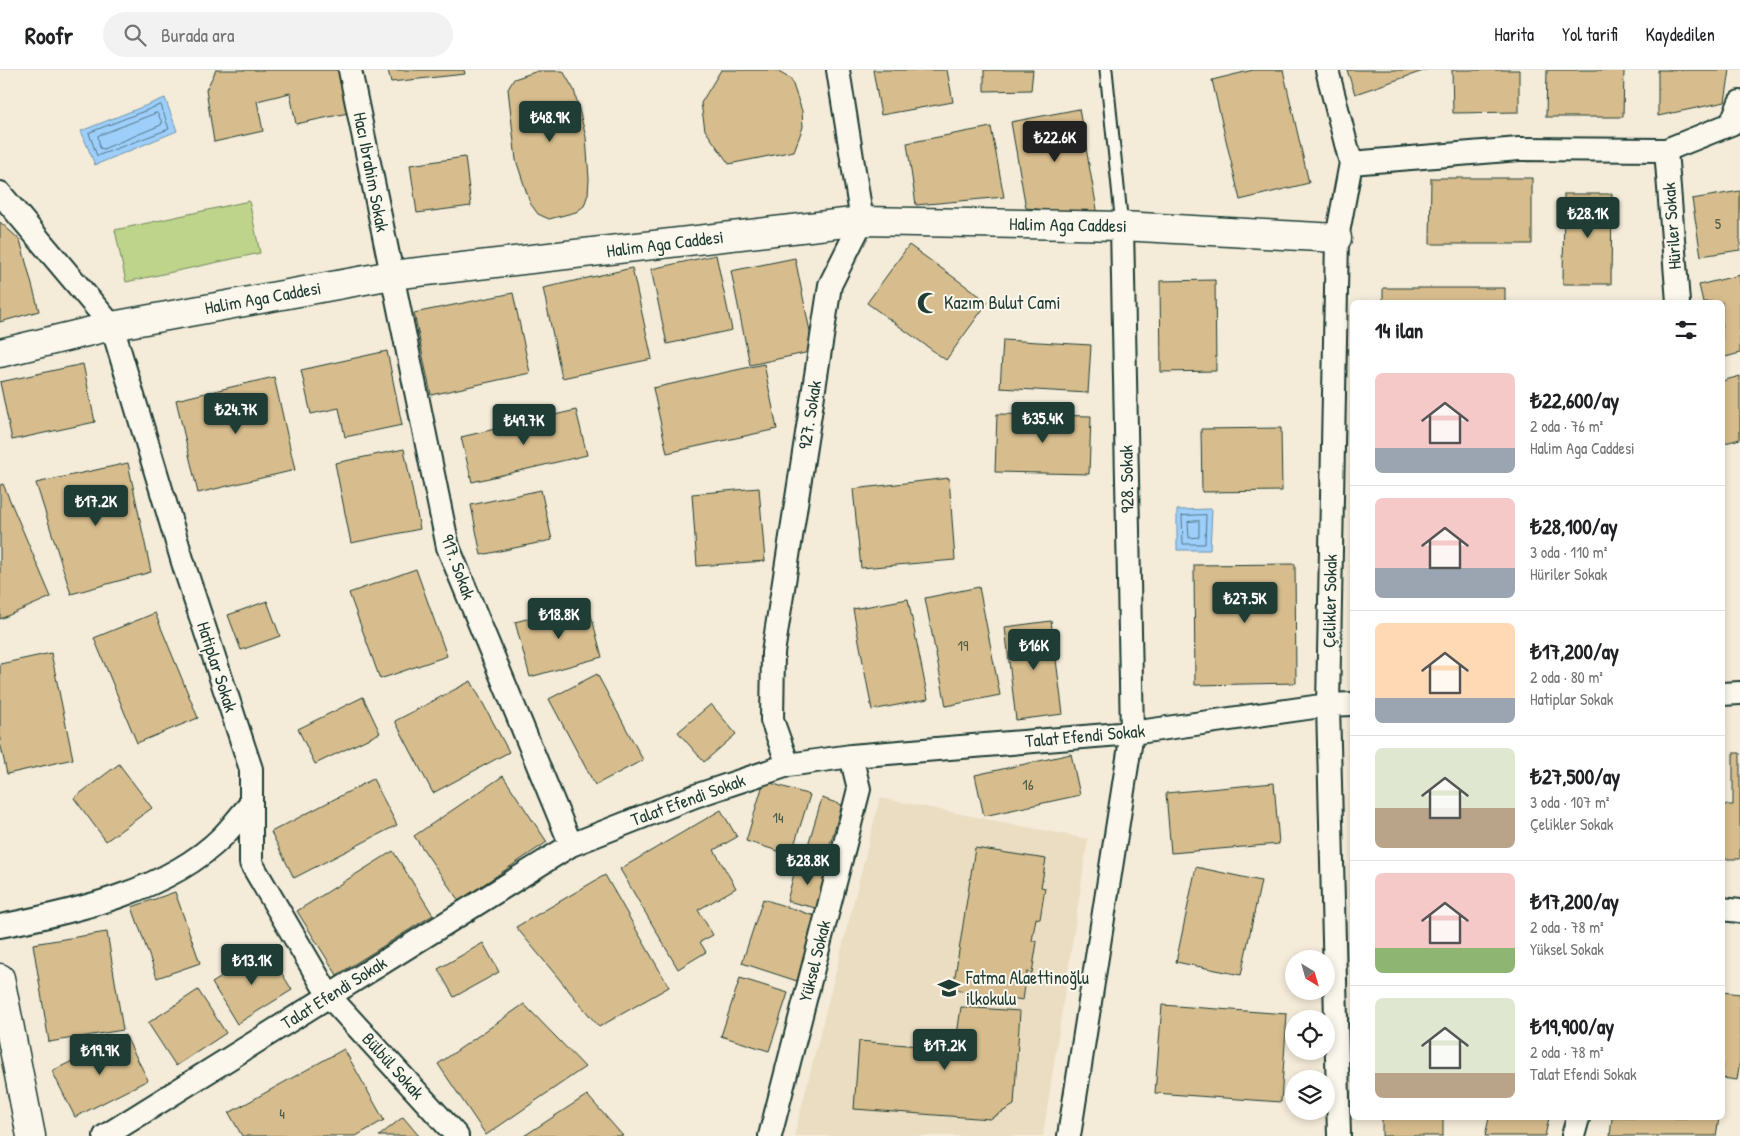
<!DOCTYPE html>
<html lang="tr">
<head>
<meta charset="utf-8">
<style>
	body { margin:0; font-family:"Patrick Hand",sans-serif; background:#f2f2f2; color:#202124; height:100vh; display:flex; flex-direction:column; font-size:19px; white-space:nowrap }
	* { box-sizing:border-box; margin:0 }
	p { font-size:16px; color:#757577 }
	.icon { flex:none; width:28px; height:28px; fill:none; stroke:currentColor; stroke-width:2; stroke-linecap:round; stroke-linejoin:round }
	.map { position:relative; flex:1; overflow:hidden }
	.sheet { position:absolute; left:1350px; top:230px; width:375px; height:820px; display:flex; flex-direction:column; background:#fff; border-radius:8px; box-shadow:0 2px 8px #0003 }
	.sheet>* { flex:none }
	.needle { width:32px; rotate:143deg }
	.fabs { position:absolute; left:1285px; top:880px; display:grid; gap:10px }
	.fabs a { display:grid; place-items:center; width:50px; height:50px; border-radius:50%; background:#fff; box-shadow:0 2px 8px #0003; font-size:25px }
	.price { position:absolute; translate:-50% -42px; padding:0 11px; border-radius:5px; background:#1f3d34; color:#fff; font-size:16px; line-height:32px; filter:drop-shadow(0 1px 2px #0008) }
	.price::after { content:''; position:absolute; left:50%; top:30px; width:15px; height:11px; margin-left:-8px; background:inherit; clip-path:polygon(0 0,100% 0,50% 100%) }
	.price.selected { background:#222; color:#fff }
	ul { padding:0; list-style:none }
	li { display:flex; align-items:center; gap:15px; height:125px; padding:0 25px }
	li+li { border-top:1px solid #e0e0e0 }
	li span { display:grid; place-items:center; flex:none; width:140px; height:100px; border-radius:8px; color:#555 }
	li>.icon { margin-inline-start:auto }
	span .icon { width:60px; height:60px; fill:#fffc; stroke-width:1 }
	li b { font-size:21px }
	h2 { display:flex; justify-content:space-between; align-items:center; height:60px; padding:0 25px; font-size:21px }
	header { display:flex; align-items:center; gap:30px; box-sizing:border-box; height:70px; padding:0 25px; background:#fff; border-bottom:1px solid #e0e0e0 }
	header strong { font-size:24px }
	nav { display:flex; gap:28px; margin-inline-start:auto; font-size:18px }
	.search { width:350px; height:45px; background:#f2f2f2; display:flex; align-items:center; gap:12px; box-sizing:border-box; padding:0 18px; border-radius:28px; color:#757577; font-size:19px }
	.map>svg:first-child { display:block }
</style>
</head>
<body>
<header>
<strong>Roofr</strong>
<div class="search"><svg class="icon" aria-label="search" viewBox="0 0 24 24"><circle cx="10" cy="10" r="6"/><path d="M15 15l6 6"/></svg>Burada ara</div>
<nav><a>Harita</a><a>Yol tarifi</a><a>Kaydedilen</a></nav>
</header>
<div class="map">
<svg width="1740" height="1066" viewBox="0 0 1740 1066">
	<rect width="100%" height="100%" fill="#f4ebd9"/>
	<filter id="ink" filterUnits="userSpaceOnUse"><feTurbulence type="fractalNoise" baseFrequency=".02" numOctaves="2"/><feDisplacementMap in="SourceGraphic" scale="10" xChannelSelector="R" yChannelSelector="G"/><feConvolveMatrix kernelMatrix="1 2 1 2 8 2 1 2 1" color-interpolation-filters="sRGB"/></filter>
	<g filter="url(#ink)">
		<path fill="#ebddc2" d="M880,728L1088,769L1043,1066H794Z"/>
		<path fill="#bed48a" stroke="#6e885f" d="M249,131L260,183L126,212L115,160Z"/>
		<path fill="#9ecffb" stroke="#6b95ab" d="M165,28L177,61L95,95L81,61Z
			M1212,439L1210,480H1177V440Z"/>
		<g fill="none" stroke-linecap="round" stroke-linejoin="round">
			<path stroke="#527784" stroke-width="1" d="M161,35L169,59L97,86L89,63Z
				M157,43L162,52L161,55L103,79L100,78L98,66Z
				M1206,445L1205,474H1183L1182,446Z
				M1199,451V467L1189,468L1188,452Z"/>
		</g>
		<path fill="#d7bd8d" stroke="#1f3d34" d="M216,0H338L348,43L296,54L290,23L257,31L263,61L214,72L206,20Z
			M388,0H464L465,4L391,12Z
			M721,0H775L791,9L802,41L803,57L794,81L729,94L705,60L701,33Z
			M873,0H947L953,32L881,45Z
			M984,0H1033L1031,20L984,21Z
			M1253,0H1283L1309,113L1240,130L1212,10Z
			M1347,0H1426L1355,24Z
			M1452,0H1519V42L1453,43Z
			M1547,0H1624L1623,47H1546Z
			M1658,0H1730L1725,32L1658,46Z
			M538,1H563L574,20L586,67L589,109L588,124L584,136L576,142L549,149L538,144L530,133L516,90L508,19L514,9Z
			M1079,39L1098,145L1026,138L1011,52Z
			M991,57L1004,127L916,135L907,73Z
			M465,87L471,136L417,143L410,95Z
			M1431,108H1532V174H1430Z
			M1740,121V180L1701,186L1692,129Z
			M1564,124H1612L1611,214H1563Z
			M0,152L20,170L39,241L0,252Z
			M909,175L988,232L946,290L867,233Z
			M716,185L732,260L667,274L651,199Z
			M795,188L814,281L750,295L731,201Z
			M632,198L652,289L562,308L543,218Z
			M1740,205V283L1722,288V232H1703L1699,215Z
			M1215,210L1216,301L1161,302L1160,211Z
			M1383,218H1505V232H1383Z
			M513,223L530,303L431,325L414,243Z
			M1003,270L1091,275L1088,323L1000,318Z
			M387,281L402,355L345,367L339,338L311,344L301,300Z
			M83,294L95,352L12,370L0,312Z
			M764,294L777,359L667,383L653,318Z
			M1740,306V369L1722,374V311Z
			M274,307L295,400L198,423L176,330Z
			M576,340L587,385L472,412L461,367Z
			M997,344L1091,346L1089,404L995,402Z
			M1281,358L1282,421L1202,422L1201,359Z
			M404,379L420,459L351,473L335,393Z
			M128,393L151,502L71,524L36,413Z
			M949,408L955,490L861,498L853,419Z
			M3,414L51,527L0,549V415Z
			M759,418L765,491L697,496L692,424Z
			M541,420L552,470L481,485L471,435Z
			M1295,494L1296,613L1195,615L1194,495Z
			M416,499L447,586L380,609L349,523Z
			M979,517L1000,625L946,636L925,528Z
			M908,529L928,629L872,640L853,539Z
			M267,531L280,566L241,580L228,545Z
			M588,533L602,587L530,607L515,552Z
			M155,543L198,648L137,673L94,568Z
			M1051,551L1063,644L1016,650L1005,557Z
			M51,583L73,689L7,704L0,672V594Z
			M597,604L643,690L595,715L549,629Z
			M471,611L509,682L433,723L395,651Z
			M363,627L380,663L315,694L298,659Z
			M711,634L736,664L704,692L678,662Z
			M1733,683H1740V789H1722V735H1733Z
			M1071,684L1080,725L984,746L975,705Z
			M119,694L152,738L106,771L74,728Z
			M503,706L547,772L459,831L414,766Z
			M373,709L397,755L294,808L271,762Z
			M764,711L810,725L791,785L746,771Z
			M1274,713L1279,774L1171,783L1166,723Z
			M822,728L842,735L828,781L808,775Z
			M721,740L737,767L714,780L736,818L698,840L713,865L700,872L706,882L678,899L620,799Z
			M975,778L1046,789L1041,817L1045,818L1040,849L1036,848L1032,871L1037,872L1032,903L1027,902L1023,930L953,919Z
			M393,781L433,845L337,905L297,841Z
			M797,792L829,800L820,839L787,831Z
			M1196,797L1261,811L1241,905L1176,892Z
			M605,805L669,917L599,957L516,857Z
			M175,822L200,893L157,908L132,837Z
			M763,829L818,847L797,911L742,893Z
			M107,862L123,960L49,972L33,874Z
			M483,873L499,902L454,927L438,899Z
			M267,879L292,920L237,954L212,913Z
			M740,908L788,923L769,981L721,966Z
			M198,920L226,963L176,996L148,953Z
			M1722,922L1740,924V990L1737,1010L1722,1008Z
			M524,934L585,997L486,1065L438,994Z
			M1162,935L1287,944L1281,1032L1155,1023Z
			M961,937L1020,941L1014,1035L990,1049L854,1039L859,971L955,979Z
			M125,965L148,1010L75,1047L52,1001Z
			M344,979L384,1050L356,1066H242L229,1043Z
			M587,1025L623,1066H524Z
			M403,1047L419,1066H379Z
			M1382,1048H1443V1066H1382Z
			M1489,1048H1549L1545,1066H1485Z
			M1612,1048H1719L1716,1066H1610Z"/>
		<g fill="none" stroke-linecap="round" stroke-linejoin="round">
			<g stroke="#1f3d34" stroke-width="15">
				<path id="service" d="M1106,0L1122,156"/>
			</g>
			<g stroke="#1f3d34" stroke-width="26">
				<path id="minor" d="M350,0L448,477L571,775
					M1327,0L1351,93L1337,168L1328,635L1339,1066
					M1666,80L1678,232
					M1351,93L1519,79L1666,80L1731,54L1740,32
					M0,123L112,256L185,499L251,699V793L329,926L457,1066
					M1722,624L1740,623
					M788,695L772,650L773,583L830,215L862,151L838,0
					M1722,839L1740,841
					M0,856C73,842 169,821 223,766C233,756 241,744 251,734
					M105,1066L571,775L695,726L788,695L851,686L1132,663L1328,635L1352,634
					M770,1066L859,719L851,686
					M1069,1066L1132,663L1122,156
					M1573,1066L1578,1048"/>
			</g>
			<g stroke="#1f3d34" stroke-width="31">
				<path id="tertiary" d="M0,283L112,256L392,205L862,151L1122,156L1337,168
					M0,908L31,1066"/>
			</g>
			<use href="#service" stroke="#fbf7ec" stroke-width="11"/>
			<use href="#minor" stroke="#fbf7ec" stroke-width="22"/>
			<use href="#tertiary" stroke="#fbf7ec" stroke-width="28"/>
		</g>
	</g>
	<defs>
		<g id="mosque-bare" transform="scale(1.725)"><path d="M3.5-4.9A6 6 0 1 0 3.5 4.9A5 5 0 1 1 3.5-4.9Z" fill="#1f3d34" stroke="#fbf7ec" stroke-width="2.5" paint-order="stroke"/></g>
		<g id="school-bare" transform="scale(1.725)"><path d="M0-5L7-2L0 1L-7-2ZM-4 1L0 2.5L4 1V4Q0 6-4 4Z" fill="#1f3d34" stroke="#fbf7ec" stroke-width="2.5" paint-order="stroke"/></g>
	</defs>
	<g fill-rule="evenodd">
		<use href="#mosque-bare" x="928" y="233"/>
		<use href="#school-bare" x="949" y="918"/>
	</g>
	<g text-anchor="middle" stroke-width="4" stroke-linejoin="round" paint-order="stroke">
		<g font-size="15" fill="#4d5d4a">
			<text x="1718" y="159">5</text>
			<text x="963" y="581">19</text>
			<text x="1028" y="720">16</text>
			<text x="778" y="753">14</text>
			<text x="282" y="1049">4</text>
		</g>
		<g font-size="18" fill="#1f3d34" stroke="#fbf7ec">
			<text transform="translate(371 102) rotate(79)" y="6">Hacı Ibrahim Sokak</text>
			<text transform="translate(1068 155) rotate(1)" y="6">Halim Aga Caddesi</text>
			<text transform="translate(1672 156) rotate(-94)" y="6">Hüriler Sokak</text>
			<text transform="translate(665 174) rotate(-7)" y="6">Halim Aga Caddesi</text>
			<text transform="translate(263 228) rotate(-10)" y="6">Halim Aga Caddesi</text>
			<text transform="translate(810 345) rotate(-81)" y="6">927. Sokak</text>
			<text transform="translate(1127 409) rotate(-91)" y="6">928. Sokak</text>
			<text transform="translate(458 497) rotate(70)" y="6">917. Sokak</text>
			<text transform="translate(1330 531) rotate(-89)" y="6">Çelikler Sokak</text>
			<text transform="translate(217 597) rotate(72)" y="6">Hatiplar Sokak</text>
			<text transform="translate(1085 666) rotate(-5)" y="6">Talat Efendi Sokak</text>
			<text transform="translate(688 730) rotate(-20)" y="6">Talat Efendi Sokak</text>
			<text transform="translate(815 891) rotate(-76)" y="6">Yüksel Sokak</text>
			<text transform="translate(334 923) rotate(-32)" y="6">Talat Efendi Sokak</text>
			<text transform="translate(393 996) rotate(48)" y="6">Bülbül Sokak</text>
		</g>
		<g font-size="18" fill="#1f3d34" stroke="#fbf7ec" text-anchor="start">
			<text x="944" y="239">Kazım Bulut Cami</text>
			<text x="966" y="914">Fatma Alaettinoğlu<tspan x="966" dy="21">ilkokulu</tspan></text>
		</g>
	</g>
</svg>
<div class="fabs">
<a><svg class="needle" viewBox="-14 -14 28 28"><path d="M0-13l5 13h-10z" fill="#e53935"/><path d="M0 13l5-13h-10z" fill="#757577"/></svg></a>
<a><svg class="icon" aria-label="locate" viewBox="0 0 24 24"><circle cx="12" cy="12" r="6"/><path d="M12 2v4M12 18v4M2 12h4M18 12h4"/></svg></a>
<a><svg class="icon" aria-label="layers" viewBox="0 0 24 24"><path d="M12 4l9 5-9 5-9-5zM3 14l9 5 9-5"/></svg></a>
</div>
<b class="price" style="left:550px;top:73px">₺48.9K</b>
<b class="price selected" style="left:1055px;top:93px">₺22.6K</b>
<b class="price" style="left:1588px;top:169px">₺28.1K</b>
<b class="price" style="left:236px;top:365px">₺24.7K</b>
<b class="price" style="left:1043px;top:374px">₺35.4K</b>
<b class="price" style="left:524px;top:376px">₺49.7K</b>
<b class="price" style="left:96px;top:457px">₺17.2K</b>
<b class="price" style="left:1245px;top:554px">₺27.5K</b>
<b class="price" style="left:559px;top:570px">₺18.8K</b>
<b class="price" style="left:1034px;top:601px">₺16K</b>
<b class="price" style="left:808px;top:816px">₺28.8K</b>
<b class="price" style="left:252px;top:916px">₺13.1K</b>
<b class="price" style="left:945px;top:1001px">₺17.2K</b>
<b class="price" style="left:100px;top:1006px">₺19.9K</b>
<section class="sheet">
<h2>14 ilan<svg class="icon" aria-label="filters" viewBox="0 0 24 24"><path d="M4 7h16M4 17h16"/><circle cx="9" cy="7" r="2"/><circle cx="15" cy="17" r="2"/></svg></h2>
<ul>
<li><span style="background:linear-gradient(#f6c9c9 75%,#9aa5b1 0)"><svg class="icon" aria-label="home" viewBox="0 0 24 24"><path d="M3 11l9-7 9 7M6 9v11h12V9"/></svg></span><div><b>₺22,600/ay</b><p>2 oda · 76 m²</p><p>Halim Aga Caddesi</p></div></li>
<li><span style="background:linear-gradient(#f6c9c9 70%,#9aa5b1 0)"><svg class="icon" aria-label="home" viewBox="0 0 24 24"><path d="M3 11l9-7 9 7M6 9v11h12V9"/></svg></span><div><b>₺28,100/ay</b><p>3 oda · 110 m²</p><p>Hüriler Sokak</p></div></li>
<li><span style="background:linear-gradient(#ffd9b3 75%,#9aa5b1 0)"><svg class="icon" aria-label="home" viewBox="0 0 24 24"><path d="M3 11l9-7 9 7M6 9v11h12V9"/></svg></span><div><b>₺17,200/ay</b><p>2 oda · 80 m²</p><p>Hatiplar Sokak</p></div></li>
<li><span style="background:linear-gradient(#dfe7d0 60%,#b9a48a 0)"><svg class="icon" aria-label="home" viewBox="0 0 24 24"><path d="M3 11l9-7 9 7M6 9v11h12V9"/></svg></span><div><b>₺27,500/ay</b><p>3 oda · 107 m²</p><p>Çelikler Sokak</p></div></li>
<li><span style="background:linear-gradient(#f6c9c9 75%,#8fb573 0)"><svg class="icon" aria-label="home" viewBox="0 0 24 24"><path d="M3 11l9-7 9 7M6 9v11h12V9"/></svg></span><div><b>₺17,200/ay</b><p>2 oda · 78 m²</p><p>Yüksel Sokak</p></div></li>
<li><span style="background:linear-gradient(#dfe7d0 75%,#b9a48a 0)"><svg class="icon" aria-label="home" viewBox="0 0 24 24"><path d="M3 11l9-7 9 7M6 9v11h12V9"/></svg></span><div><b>₺19,900/ay</b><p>2 oda · 78 m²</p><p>Talat Efendi Sokak</p></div></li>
</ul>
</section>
</div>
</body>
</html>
